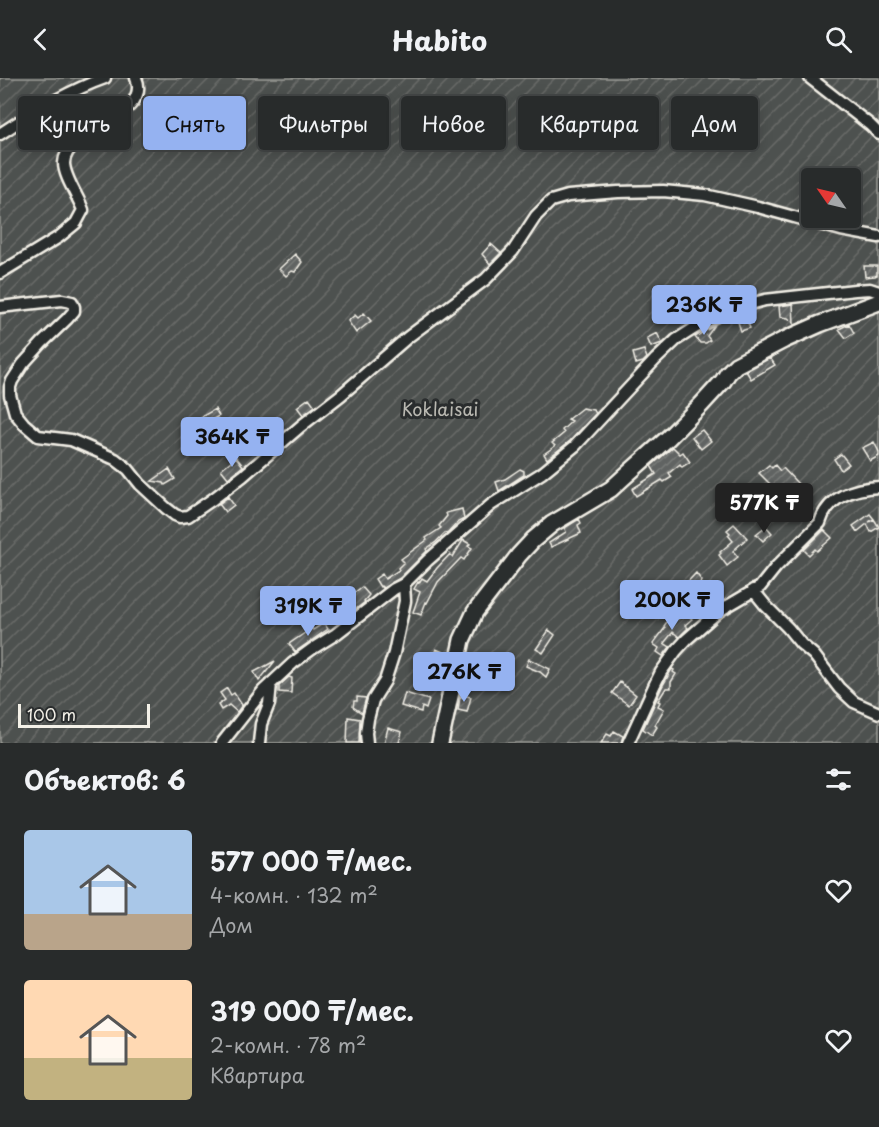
<!DOCTYPE html>
<html lang="ru">
<head>
<meta charset="utf-8">
<style>
	body { margin:0; font-family:"Playpen Sans",sans-serif; background:#343737; color:#f1f3f6; height:100vh; display:flex; flex-direction:column; font-size:22px; white-space:nowrap }
	* { box-sizing:border-box; margin:0 }
	p { font-size:20px; color:#a5a7a9 }
	.icon { flex:none; width:33px; height:33px; fill:none; stroke:currentColor; stroke-width:2; stroke-linecap:round; stroke-linejoin:round }
	.map { position:relative; height:665px; overflow:hidden }
	.side { display:flex; flex-direction:column; background:#282b2b; flex:1 }
	.side>* { flex:none }
	.guide { position:absolute; left:18px; top:18px; width:843px; height:54px; display:flex; gap:12px }
	.needle { width:39px; rotate:304deg }
	.buttons { position:absolute; left:801px; top:90px; display:grid; gap:12px }
	.buttons a { display:grid; place-items:center; width:60px; height:60px; border-radius:6px; background:#282b2b; box-shadow:0 3px 15px #0003,0 0 0 2px #444747; font-size:30px }
	.scale { position:absolute; left:18px; bottom:15px; width:132px; box-sizing:border-box; padding-left:6px; border:3px solid #f4f1e8; border-top:0; font-size:16px; line-height:21px; white-space:nowrap; color:#f4f1e8; -webkit-text-stroke:4px #2a2d2e; paint-order:stroke }
	.price { position:absolute; translate:-50% -51px; padding:0 14px; border-radius:6px; background:#95b2f1; color:#111; font-size:20px; line-height:39px; filter:drop-shadow(0 2px 3px #0008) }
	.price::after { content:''; position:absolute; left:50%; top:36px; width:18px; height:14px; margin-left:-9px; background:inherit; clip-path:polygon(0 0,100% 0,50% 100%) }
	.price.active { background:#222; color:#fff }
	ul { padding:0; list-style:none }
	li { display:flex; align-items:center; gap:18px; height:150px; padding:0 24px }
	li span { display:grid; place-items:center; flex:none; width:168px; height:120px; border-radius:6px; color:#555 }
	li>.icon { margin-inline-start:auto }
	span .icon { width:72px; height:72px; fill:#fffc; stroke-width:1 }
	li b { font-size:26px }
	h2 { display:flex; justify-content:space-between; align-items:center; height:72px; padding:0 24px; font-size:26px }
	.chip { padding:0 21px; border-radius:6px; background:#282b2b; box-shadow:0 3px 15px #0003,0 0 0 2px #444747; font-size:21px; line-height:54px }
	.chip.active { background:#95b2f1; color:#111 }
	header { display:flex; justify-content:space-between; align-items:center; height:78px; padding:0 24px; background:#282b2b; font-size:27px; font-weight:700 }
	.map>svg:first-child { display:block }
</style>
</head>
<body>
<header><svg class="icon" aria-label="back" viewBox="0 0 24 24"><path d="M15 5l-7 7 7 7"/></svg>Habito<svg class="icon" aria-label="search" viewBox="0 0 24 24"><circle cx="10" cy="10" r="6"/><path d="M15 15l6 6"/></svg></header>
<div class="map">
<svg width="879" height="665" viewBox="0 0 879 665">
	<defs>
		<pattern id="garden-furrows" width="10" height="10" patternUnits="userSpaceOnUse" patternTransform="scale(1.5)"><rect width="10" height="10" fill="#4e514f"/><path d="M-1 1l2-2M0 10L10 0M9 11l2-2" fill="none" stroke="#686a68"/></pattern>
		<pattern id="building-hatch" width="6" height="6" patternUnits="userSpaceOnUse" patternTransform="scale(1.5)"><rect width="6" height="6" fill="#616362"/><path d="M-1 1l2-2M0 6l6-6M5 7l2-2" fill="none" stroke="#787a78"/></pattern>
	</defs>
	<rect width="100%" height="100%" fill="#363939"/>
	<filter id="ink" filterUnits="userSpaceOnUse"><feTurbulence type="fractalNoise" baseFrequency=".0167" numOctaves="2"/><feDisplacementMap in="SourceGraphic" scale="12" xChannelSelector="R" yChannelSelector="G"/><feConvolveMatrix kernelMatrix="1 2 1 2 8 2 1 2 1" color-interpolation-filters="sRGB"/></filter>
	<g filter="url(#ink)">
		<path fill="url(#garden-furrows)" stroke="#a1a19c" stroke-width="1.5" fill-rule="evenodd" d="M0,0H879V665H0ZM812,100H850V140H812Z"/>
		<path fill="url(#building-hatch)" stroke="#f4f1e8" stroke-width="1.5" d="M491,166L501,175L490,186L482,176Z
			M295,176L302,184L295,194L292,193L286,198L279,191Z
			M864,188H877V197L875,198L865,199Z
			M695,213L702,215L705,220V224L696,231L691,228L689,223L692,214Z
			M793,226L794,245L788,240L780,239L779,228Z
			M364,235L371,243L356,255L348,243L355,237L358,240Z
			M745,238L750,250L741,253L737,241Z
			M849,246L854,255L846,260L839,251Z
			M715,247L707,258L710,262L706,265H700L695,259Z
			M657,255L662,265L651,269L647,260Z
			M644,272L647,280L643,284L636,286L633,275Z
			M770,280L775,287L751,301L746,293Z
			M309,320L315,328L303,337L297,329Z
			M582,330L593,332L596,335L570,363L547,381L544,376L555,368L552,365L564,355L562,352L572,343L568,341Z
			M215,331L219,338L204,346L201,339Z
			M702,352L711,363L701,371L692,359Z
			M874,364L879,374V378L870,383L862,370Z
			M673,369L680,376L683,374L690,384L682,389L680,386L669,395L672,399L664,404L662,402L636,418L632,411L656,396L651,388Z
			M841,376L849,386L841,392L834,381Z
			M236,379L243,388L228,400L221,391Z
			M769,387L772,390L775,387L780,393L783,390L799,407L789,416L787,414L784,417L778,410L776,412L759,395Z
			M169,391L175,401L165,407L164,405L152,403Z
			M520,391L524,393V397L499,413L496,404L505,401Z
			M738,418L745,426L743,428L745,430L738,437L729,429L733,425L732,424Z
			M228,419L234,427L225,434L219,426Z
			M462,431L464,441L458,444L447,456L445,455L436,464L426,471L427,473L400,500L383,510L381,508L380,509L375,501L382,496L385,501L399,492L398,490L404,484L401,481L427,462L426,460L441,450L439,448L447,438L446,435Z
			M870,436L874,441L869,444L874,441L879,449L871,454L867,446L857,454L853,448Z
			M579,441L581,445L578,447L581,455L551,469L549,465L566,454L565,451L566,449Z
			M734,446L747,460L733,473L738,479L727,488L719,477L721,475L720,474L733,463L728,457L730,455L727,452Z
			M766,448L772,455L763,463L756,456Z
			M824,452L832,460L817,473L815,471L809,477L804,472Z
			M463,462L470,466L468,468L472,470L464,482L461,480L438,504L427,525L426,524L421,537L413,534L420,514L414,511L418,504L419,505L422,500L427,503L437,490L450,476L453,479Z
			M696,495L702,503L700,506L701,507L693,513L688,522L679,513Z
			M362,509L369,517L364,523L365,524L340,543L337,537L349,530L344,522Z
			M685,534L692,541L685,547L688,550L679,559L673,554L664,565L670,569L663,578L657,574L659,570L653,566L665,550L664,548L670,539L672,537L678,541Z
			M324,545L328,551L295,574L289,566L312,550L313,552Z
			M549,552L555,557L543,575L536,571Z
			M436,571L445,575L441,586L431,582Z
			M529,581L550,591L546,599L540,594L526,588Z
			M275,583L259,603L254,594Z
			M672,591L674,592L673,594L676,596L671,604V610H666L658,623L660,624L658,628L664,631L655,647L657,649L652,657L643,651L662,609Z
			M289,599L292,600L291,615L279,614V608Z
			M620,604L636,617L629,627L612,615Z
			M227,610L231,617L234,615L242,627L237,634L229,627L221,632L218,627L225,622L220,615Z
			M405,615L429,622L426,631L422,629L421,634L401,628Z
			M462,617L471,619L467,634L458,632L460,619L461,620Z
			M357,619L366,620L362,635L353,629L354,623H357Z
			M348,639L360,641L359,665H347Z
			M388,650L402,654L399,665H384Z
			M614,653L623,658L621,665H601L607,656L611,658Z"/>
		<g fill="none" stroke-linecap="round" stroke-linejoin="round">
			<g stroke="#f4f1e8" stroke-width="15">
				<path id="street" d="M810,0L870,47L879,56
					M0,56C33,34 68,13 105,0
					M0,195L59,159L76,145L83,132C78,118 64,99 64,85C65,51 153,39 136,0
					M0,229L62,222L72,224L74,229V233L67,241L42,265L23,286L12,303L10,309V317L15,335L24,346L38,358L71,362L115,381L128,391L140,406L166,430L175,437L180,439L188,438L213,421L243,398L301,348L341,317L408,259L486,201L513,173L536,138L551,123L568,118L618,114L663,113L705,117L758,129L841,152L879,159
					M753,512L766,528L788,550L801,566L814,577L839,610L854,624L879,635
					M222,665L263,613L293,585L312,571L336,556L394,511L404,506L428,482L491,427L542,395L575,368L656,281L676,262L706,243L732,231L765,222L855,212L870,211L879,214
					M259,665L261,646L269,626L271,605
					M367,665L366,655L368,641L373,622L385,603L394,575L405,523L404,506
					M628,665L655,606L661,594L676,573L687,561L719,533L760,509L776,489L820,445C827,419 854,410 879,409"/>
			</g>
			<g stroke="#f4f1e8" stroke-width="20">
				<path id="secondary" d="M440,665L462,562L475,534L519,477L533,462L552,446L611,411L623,400L668,360L701,327L723,303L728,295L736,287L784,262L820,246L879,224"/>
			</g>
			<use href="#street" stroke="#2a2d2e" stroke-width="10"/>
			<use href="#secondary" stroke="#2a2d2e" stroke-width="15"/>
		</g>
	</g>
	<g text-anchor="middle" stroke-width="6" stroke-linejoin="round" paint-order="stroke">
		<g font-size="18" fill="#bab9b2" stroke="#2a2d2e">
			<text x="440" y="338">Koklaisai</text>
		</g>
	</g>
</svg>
<div class="buttons">
<a><svg class="needle" viewBox="-14 -14 28 28"><path d="M0-13l5 13h-10z" fill="#e53935"/><path d="M0 13l5-13h-10z" fill="#a5a7a9"/></svg></a>
</div>
<div class="scale">100 m</div>
<b class="price" style="left:704px;top:258px">236K ₸</b>
<b class="price" style="left:232px;top:390px">364K ₸</b>
<b class="price active" style="left:764px;top:456px">577K ₸</b>
<b class="price" style="left:672px;top:553px">200K ₸</b>
<b class="price" style="left:308px;top:559px">319K ₸</b>
<b class="price" style="left:464px;top:625px">276K ₸</b>
<div class="guide">
<a class="chip">Купить</a>
<a class="chip active">Снять</a>
<a class="chip">Фильтры</a>
<a class="chip">Новое</a>
<a class="chip">Квартира</a>
<a class="chip">Дом</a>
</div>
</div>
<section class="side">
<h2>Объектов: 6<svg class="icon" aria-label="filters" viewBox="0 0 24 24"><path d="M4 7h16M4 17h16"/><circle cx="9" cy="7" r="2"/><circle cx="15" cy="17" r="2"/></svg></h2>
<ul>
<li><span style="background:linear-gradient(#a9c7e8 70%,#b9a48a 0)"><svg class="icon" aria-label="home" viewBox="0 0 24 24"><path d="M3 11l9-7 9 7M6 9v11h12V9"/></svg></span><div><b>577 000 ₸/мес.</b><p>4-комн. · 132 m²</p><p>Дом</p></div><svg class="icon" aria-label="heart" viewBox="0 0 24 24"><path d="M12 20l-8-8c-3-5 5-10 8-4 3-6 11-1 8 4z"/></svg></li>
<li><span style="background:linear-gradient(#ffd9b3 65%,#c2b280 0)"><svg class="icon" aria-label="home" viewBox="0 0 24 24"><path d="M3 11l9-7 9 7M6 9v11h12V9"/></svg></span><div><b>319 000 ₸/мес.</b><p>2-комн. · 78 m²</p><p>Квартира</p></div><svg class="icon" aria-label="heart" viewBox="0 0 24 24"><path d="M12 20l-8-8c-3-5 5-10 8-4 3-6 11-1 8 4z"/></svg></li>
</ul>
</section>
</body>
</html>
